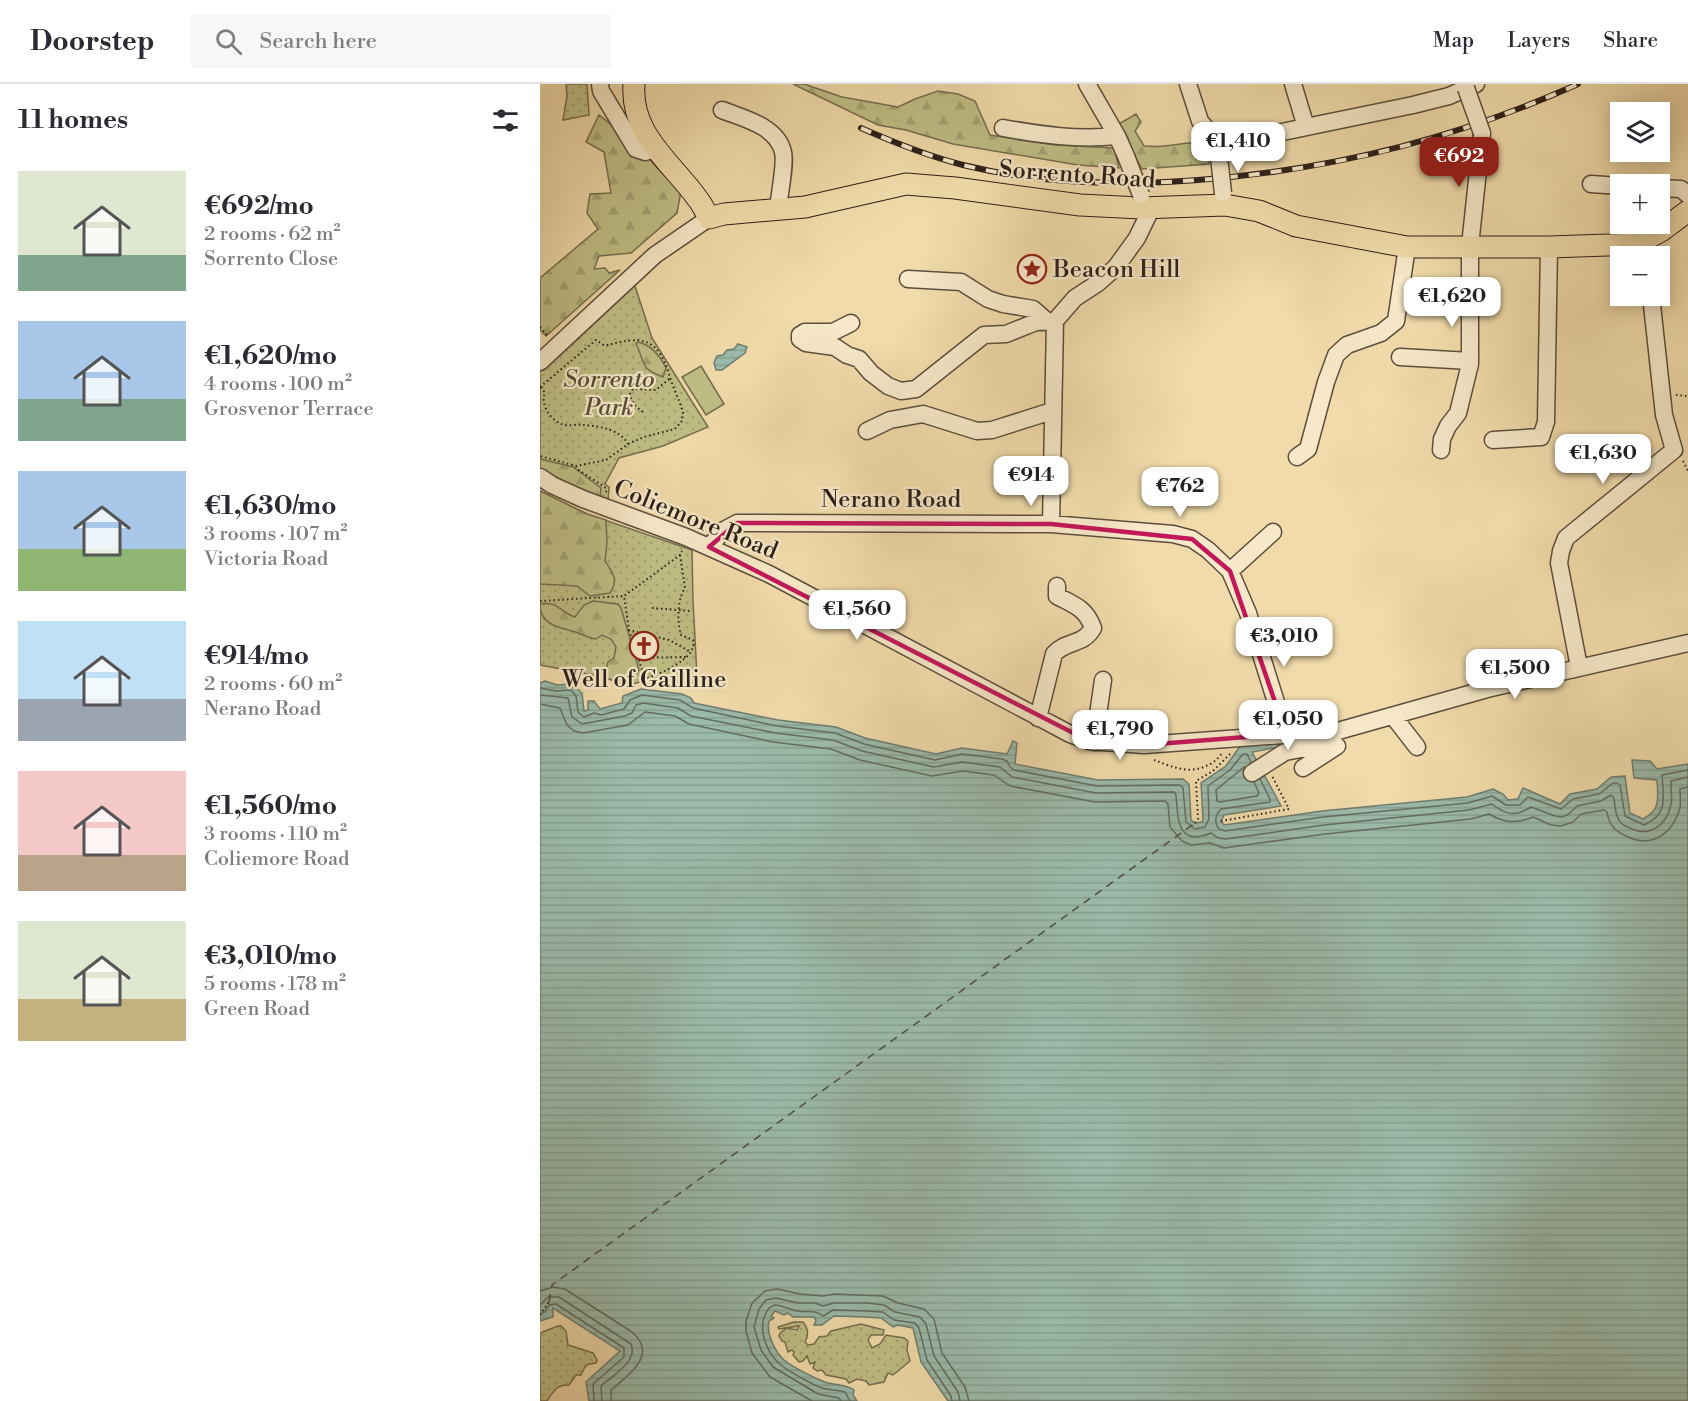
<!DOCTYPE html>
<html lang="en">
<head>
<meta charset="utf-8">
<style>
	body { margin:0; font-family:"Libre Bodoni",serif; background:#f7f7f7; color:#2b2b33; height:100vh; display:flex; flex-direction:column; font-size:22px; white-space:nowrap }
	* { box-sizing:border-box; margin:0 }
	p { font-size:20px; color:#7c7c81 }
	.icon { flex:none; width:33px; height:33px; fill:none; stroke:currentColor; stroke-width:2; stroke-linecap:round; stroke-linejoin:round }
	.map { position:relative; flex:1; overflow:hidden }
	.drawer { display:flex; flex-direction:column; background:#fff; width:540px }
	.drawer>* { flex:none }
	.tools { position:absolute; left:1070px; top:18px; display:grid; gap:12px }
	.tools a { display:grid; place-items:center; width:60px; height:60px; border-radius:0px; background:#fff; box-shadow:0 3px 15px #0003; font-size:30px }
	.price { position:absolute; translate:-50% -51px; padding:0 14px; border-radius:12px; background:#fff; color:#222; font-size:20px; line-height:39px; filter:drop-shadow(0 2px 3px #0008) }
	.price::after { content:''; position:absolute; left:50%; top:36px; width:18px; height:14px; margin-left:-9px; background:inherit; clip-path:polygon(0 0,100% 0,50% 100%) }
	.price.selected { background:#8f2418; color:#fff }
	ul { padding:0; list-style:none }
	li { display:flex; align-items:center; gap:18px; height:150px; padding:0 18px }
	li span { display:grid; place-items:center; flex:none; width:168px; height:120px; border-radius:0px; color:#555 }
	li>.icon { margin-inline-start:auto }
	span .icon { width:72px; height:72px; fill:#fffc; stroke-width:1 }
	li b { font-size:26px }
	h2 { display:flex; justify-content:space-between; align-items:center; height:72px; padding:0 18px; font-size:26px }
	header { display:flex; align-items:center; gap:36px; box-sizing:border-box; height:84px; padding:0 30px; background:#fff; border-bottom:2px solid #e1e1e2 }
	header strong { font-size:28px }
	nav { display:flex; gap:33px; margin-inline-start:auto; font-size:21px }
	.search { width:420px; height:54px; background:#f7f7f7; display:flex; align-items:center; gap:15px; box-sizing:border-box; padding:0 21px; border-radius:0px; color:#7c7c81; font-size:22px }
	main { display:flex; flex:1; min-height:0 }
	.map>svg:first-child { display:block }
</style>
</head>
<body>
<header>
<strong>Doorstep</strong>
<div class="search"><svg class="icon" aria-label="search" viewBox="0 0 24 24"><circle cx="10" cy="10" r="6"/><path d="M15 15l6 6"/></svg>Search here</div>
<nav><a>Map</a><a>Layers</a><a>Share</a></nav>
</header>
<main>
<section class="drawer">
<h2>11 homes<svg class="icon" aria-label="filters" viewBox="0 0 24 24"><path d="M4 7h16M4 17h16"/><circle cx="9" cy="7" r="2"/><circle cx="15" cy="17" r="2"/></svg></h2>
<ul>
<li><span style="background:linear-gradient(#dfe7d0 70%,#7fa58c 0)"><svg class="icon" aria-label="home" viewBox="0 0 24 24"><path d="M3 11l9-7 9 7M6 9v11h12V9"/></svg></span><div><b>€692/mo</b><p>2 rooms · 62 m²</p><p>Sorrento Close</p></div></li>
<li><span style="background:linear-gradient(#a9c7e8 65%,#7fa58c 0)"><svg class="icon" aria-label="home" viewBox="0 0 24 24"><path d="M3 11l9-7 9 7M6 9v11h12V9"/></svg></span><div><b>€1,620/mo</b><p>4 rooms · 100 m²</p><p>Grosvenor Terrace</p></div></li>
<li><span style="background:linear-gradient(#a9c7e8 65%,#8fb573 0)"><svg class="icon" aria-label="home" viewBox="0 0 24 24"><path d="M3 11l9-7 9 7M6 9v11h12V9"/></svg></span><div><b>€1,630/mo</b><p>3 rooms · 107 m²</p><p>Victoria Road</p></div></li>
<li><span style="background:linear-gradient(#bfe0f5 65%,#9aa5b1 0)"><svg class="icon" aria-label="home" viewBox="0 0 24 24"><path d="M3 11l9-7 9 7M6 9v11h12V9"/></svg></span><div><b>€914/mo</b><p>2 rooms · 60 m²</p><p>Nerano Road</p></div></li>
<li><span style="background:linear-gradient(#f6c9c9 70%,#b9a48a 0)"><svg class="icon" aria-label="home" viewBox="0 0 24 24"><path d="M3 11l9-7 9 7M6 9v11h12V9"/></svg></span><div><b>€1,560/mo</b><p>3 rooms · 110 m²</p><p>Coliemore Road</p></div></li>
<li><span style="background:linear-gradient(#dfe7d0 65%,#c2b280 0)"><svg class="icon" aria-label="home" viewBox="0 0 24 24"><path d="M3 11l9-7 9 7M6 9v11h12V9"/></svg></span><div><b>€3,010/mo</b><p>5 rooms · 178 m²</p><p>Green Road</p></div></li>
</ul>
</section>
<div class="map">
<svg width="1148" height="1317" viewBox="0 0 1148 1317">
	<defs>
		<pattern id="green-dots" width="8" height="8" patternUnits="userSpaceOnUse" patternTransform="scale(1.5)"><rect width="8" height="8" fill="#bfbe85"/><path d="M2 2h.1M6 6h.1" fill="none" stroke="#a4a372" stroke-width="1.8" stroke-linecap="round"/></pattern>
		<pattern id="forest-firs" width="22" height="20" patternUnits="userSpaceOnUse" patternTransform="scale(1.5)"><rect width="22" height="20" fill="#bfbe85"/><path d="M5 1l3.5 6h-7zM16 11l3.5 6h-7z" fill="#a4a372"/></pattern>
		<pattern id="water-rules" width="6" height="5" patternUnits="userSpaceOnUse" patternTransform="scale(1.5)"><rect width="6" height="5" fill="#9bbbab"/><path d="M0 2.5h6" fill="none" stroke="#86a093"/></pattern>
	</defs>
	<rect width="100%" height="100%" fill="#f1dbaa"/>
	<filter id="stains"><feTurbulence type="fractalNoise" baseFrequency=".00333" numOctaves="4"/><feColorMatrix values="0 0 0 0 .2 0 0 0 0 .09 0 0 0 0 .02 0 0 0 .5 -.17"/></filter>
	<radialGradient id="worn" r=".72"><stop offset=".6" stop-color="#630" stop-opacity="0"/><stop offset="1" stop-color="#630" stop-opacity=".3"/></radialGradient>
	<path fill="url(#green-dots)" stroke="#756e4f" stroke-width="1.5" d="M26,0H47L49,31L23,36L27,12Z
		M93,196L112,254L168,343L123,362L79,374L65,400L69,403L68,417L0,384V284Z
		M0,407L47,430L152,466L153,516L157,593L152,600L124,594L104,596L89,602L63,593L0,581Z
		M254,1238H263C268,1244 269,1251 265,1258L268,1261L274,1260L279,1253L287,1252L291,1247L321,1240L344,1246L343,1251H331L328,1256L332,1264L340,1260L346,1251L364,1254L368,1257L367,1266L370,1277L353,1291L348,1289L344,1298L329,1301L326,1297L317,1295L309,1299L306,1295L286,1291L282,1286L277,1287L273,1284L275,1278L270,1280L267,1272L263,1277L259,1278L253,1271L254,1268L252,1266L248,1268L245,1258L242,1257L239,1252L240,1249L247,1244L257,1246L259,1242L239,1245L238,1243Z
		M18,1242H21L26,1247L28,1261L53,1269L57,1276L56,1279C45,1280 45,1282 41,1291H36L29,1301C17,1300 13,1308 7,1317H0V1249Z"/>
	<path fill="url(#forest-firs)" stroke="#756e4f" stroke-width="1.5" d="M253,0H264L302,13L358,23L375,15L398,7L418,10L435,17L450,51L516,61L574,64L579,84L538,81L413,60L366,46L338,41Z
		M85,30C95,65 116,83 141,107L137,129L91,169L59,172L54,185L65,184L69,189L80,186L6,252L0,246V194L58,145L47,129L50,110L71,109L64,68L46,58L59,31L77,45Z
		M596,30L601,38L595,47L604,62C611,62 618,63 624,62C640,61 652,56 668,62L669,80L602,85L577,41Z
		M98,258C112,261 120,272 126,284L123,293C99,285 105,277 96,260Z
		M0,375L33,383L61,404L60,414L30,401L0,384Z
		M0,407L47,430L66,436L67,458L65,477C73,489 79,496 70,509L50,512L37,502L0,500Z
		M53,517L78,520L81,524L99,586C96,593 89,594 85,601L64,593L68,578L74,574L76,563L71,555L62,551L56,555C49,554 44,551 38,549C22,543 0,543 0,520C19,517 19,528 35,533L44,521Z"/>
	<path fill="#bfbe85" stroke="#756e4f" stroke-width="1.5" d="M161,282L184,320L166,331L142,293Z"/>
	<path fill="url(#water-rules)" stroke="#6e7d71" stroke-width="1.5" d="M198,260L207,263L205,269L182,286H176L174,279L177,272L183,271L187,266L194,265Z
		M5,597L17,601L32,600L42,609L44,627L48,626V617H54L60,625L82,619L83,612L101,605L142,610L151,614L154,619L238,636L296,643L325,654L396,670L422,664L467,670L473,657L477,659L475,680L558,696L643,695L649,700L651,736L655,739L662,738L663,735L661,699L686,682L701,661L749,657V661L712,668L741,722L684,731L681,737L684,741L782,727L927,713L953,705L963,710L968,716L978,715L983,704L1020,720L1030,710L1057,705L1071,693L1085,692L1090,729L1103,735C1121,726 1118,714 1117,696L1094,694L1092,676L1110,677L1117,685L1148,680V1317H408L381,1278L373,1244L358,1241L353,1243L341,1234L325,1233L294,1232L282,1241H274L276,1237L274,1233H253L248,1229L244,1231L235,1227L231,1232L234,1234L229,1237C226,1249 235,1268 244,1276C254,1284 271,1292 282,1297C293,1302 304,1299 314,1306L313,1311L317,1317H49L46,1298L80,1267L13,1224V1233L0,1237V599Z"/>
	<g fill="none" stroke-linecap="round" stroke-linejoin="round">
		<path stroke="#636d62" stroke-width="1.5" d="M0,604L16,607L31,606L36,612L38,628L44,633L54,629L61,631L84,625L90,616L102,611L140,616L153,624L237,642L295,649L324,660L395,676L422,670L462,675L467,677L470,683L474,686L557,702L640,701L643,704L646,738L655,745L665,743L669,735L668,702L690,686L703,670H707L711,678
			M0,611L28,614L32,633L42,640L85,632L92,629L96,621L103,619L138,624L151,632L235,649L293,656L322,667L394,683L422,678L460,683L472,693L556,709L634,708L636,711C638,735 637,763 671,749L678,754L686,755L784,741L929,726L952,720C966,731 975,733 991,723L1015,732L1022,733L1029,730L1037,722L1061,717L1071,711L1074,714C1075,721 1075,730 1079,736C1081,741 1086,742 1090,744C1110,754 1127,741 1131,720C1133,713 1130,705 1131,697L1148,693
			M0,620L20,624L27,641L34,647L43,649L88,641L105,628L135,632L149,640L233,658L291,665L320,676L392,692L423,687L454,691L470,702L555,718L625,717L628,720L630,743L642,757L651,761L670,759L684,764L785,750L931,735L949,730C964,739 977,740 993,733L1011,741L1021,742L1033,738L1041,730L1064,726L1067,728C1069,741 1075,747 1086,752C1112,765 1132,750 1140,724C1141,718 1140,711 1140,705L1148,703
			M704,683L676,706L677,717L680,718L717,712L719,709L714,698
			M720,695L730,715V718L681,725C675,731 674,739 679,745L685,747L783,733L928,719L952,712L966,721H980L988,713L1021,725L1033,715L1059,710L1073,699H1077L1080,701L1085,732L1104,741C1129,731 1123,712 1122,691L1148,686
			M0,1207L13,1203L25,1205L92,1248C119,1271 88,1291 71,1306V1317
			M0,1221L8,1213H19L91,1260C98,1278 73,1291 61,1302L62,1317
			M0,1230L5,1228L9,1221L16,1220L84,1264V1273L53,1300L54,1317
			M272,1317L230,1293L212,1269L206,1247V1237L212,1219L225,1207L237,1205L260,1210L283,1212L294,1210L343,1212L358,1219L384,1225L394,1235L402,1269L425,1303L429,1317
			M301,1317L299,1314L278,1310L233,1283L221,1266L214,1243L219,1225L226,1216L236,1214L258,1219H275L283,1222L294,1219H327L344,1221L355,1228L380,1233L386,1240L394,1272L418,1308L420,1317
			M310,1317L305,1308C298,1306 289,1306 282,1304C271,1300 250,1288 241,1281C227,1270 218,1246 225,1231C227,1226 230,1222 235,1221C241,1221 251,1226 257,1227C268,1229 274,1225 283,1232L293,1226L326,1227L343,1228L354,1236L375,1239L379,1244L387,1276L411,1312L412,1317"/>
		<path stroke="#4d4e45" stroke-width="1.5" stroke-dasharray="8 6" stroke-linecap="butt" d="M9,1218L12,1201L655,739"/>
		<g stroke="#5c4e3d" stroke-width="19">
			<path id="minor" d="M60,0L61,7L96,65L105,68L115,65
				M547,0L577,52L586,72
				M648,0L660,37L679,61V72
				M753,0L766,43
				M182,26C203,34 237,42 243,68C246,79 239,112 238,125
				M463,44C502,51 537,56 577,52
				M679,61L873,21L909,12L936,0
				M1051,100L1080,102
				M1119,104L1141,105L1148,111
				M368,195L421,198L448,215L463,220L493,225L508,238
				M311,239L293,248H265L260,251V255L266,259L295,263L307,271L319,275L331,289L348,302L361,307L376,305L444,251L466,250L496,238L515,237
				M860,273L930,277
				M0,278L115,171L169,134
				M327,347L350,336L383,330L437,347L452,346L512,327
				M953,356L1001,353L1006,338L1009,163
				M901,366L902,355L908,342L918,329L930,280V162L942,49
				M757,373L768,365L786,298L796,271L807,261L841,249L856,237L867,163
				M0,393L12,401L43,415L146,453L229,490L530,650L549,657L604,661L798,647L947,605L1148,559
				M511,440L633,450L652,455L668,466L690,487L708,529L746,650
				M169,463L184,446L197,439L511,440L515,237L535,214L558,199L576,183L597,154L612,123
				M690,487L733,448
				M1039,583L1019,479L1021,467L1026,454L1134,366L1124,331L1111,212
				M853,632L877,663
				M498,634L514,570C526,556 543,562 553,544C546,524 534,521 517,512V502
				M554,658L563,596
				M763,684L797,662
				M712,689L745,668L783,661L798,647"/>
		</g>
		<g stroke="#2b1f19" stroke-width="23">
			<path id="major" d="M94,0C90,50 131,78 157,114C162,120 165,127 169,134L184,130L265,123L366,100L415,104L540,121L601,124L685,121L719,127L756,142L867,163H1009L1097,160L1121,147L1148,127"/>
		</g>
		<path stroke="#2b1f19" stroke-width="2" stroke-dasharray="1.5 3" stroke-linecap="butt" d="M0,243L7,251
			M0,303L56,256L65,262C102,251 118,253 130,293C133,305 140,316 143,329L142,337L135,345L104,353L88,360L66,376L36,382L0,372
			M1,303L5,309C0,321 11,337 24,341C30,342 37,340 43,341C58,342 80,345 88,360
			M1136,311L1148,312
			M103,328C95,322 92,319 90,310L93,305L116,306L130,294
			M1143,377L1148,387
			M36,382L37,385L66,404V410
			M140,471L145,504C137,516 137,538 141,551L153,556L154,560L151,568
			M0,517L84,512
			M112,524L150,527
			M89,546L105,595C123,588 139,582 151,568L129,556L89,546L84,512L140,471L142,467
			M102,561L99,574L147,573
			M614,676C623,679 633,684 643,685C656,688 675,681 682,669
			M681,737L749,725L732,692
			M655,739L658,735L656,697L673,687L690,670
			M0,1231L9,1218"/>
		<use href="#minor" stroke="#f6e8c8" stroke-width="16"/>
		<use href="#major" stroke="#f1dbaa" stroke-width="21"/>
		<g stroke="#2b1f19" stroke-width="6">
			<path id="rail" d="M321,44C355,59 388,72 423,81C500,100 579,102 658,96C791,86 916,55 1038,0"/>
		</g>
		<use href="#rail" stroke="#f6e8c8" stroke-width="4" stroke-dasharray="11" stroke-linecap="butt"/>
		<g stroke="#5c4e3d" stroke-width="19" stroke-linecap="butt">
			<path id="minor-bridge" d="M926,4L942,49
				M586,72L601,111
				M679,73L683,109"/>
		</g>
		<use href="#minor-bridge" stroke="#f6e8c8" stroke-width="16"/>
	</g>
	<path fill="none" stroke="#c2185b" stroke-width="4.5" stroke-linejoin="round" d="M197,439L511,440L652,455L690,487L746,650L604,661L549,657L169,463Z"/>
	<defs>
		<g id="sight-ring" transform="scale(1.5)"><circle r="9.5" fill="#f6e8c8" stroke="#8f2418" stroke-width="1.5"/><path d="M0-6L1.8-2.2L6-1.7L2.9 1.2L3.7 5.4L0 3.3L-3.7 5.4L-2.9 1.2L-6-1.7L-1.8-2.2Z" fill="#8f2418"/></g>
		<g id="church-ring" transform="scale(1.5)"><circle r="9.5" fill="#f6e8c8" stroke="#8f2418" stroke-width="1.5"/><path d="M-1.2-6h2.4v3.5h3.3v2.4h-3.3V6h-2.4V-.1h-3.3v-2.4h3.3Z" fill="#8f2418"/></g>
	</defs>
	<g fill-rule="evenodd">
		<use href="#sight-ring" x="492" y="185"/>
		<use href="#church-ring" x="104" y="562"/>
	</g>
	<g text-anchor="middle" stroke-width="4.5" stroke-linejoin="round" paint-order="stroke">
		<g font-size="24" fill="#2b1f19" stroke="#f6e8c8">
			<text transform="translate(537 90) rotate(4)" y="8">Sorrento Road</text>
			<text x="351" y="423">Nerano Road</text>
			<text transform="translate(156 435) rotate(22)" y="8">Coliemore Road</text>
		</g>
		<g font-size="24" fill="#2b1f19" stroke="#f6e8c8" text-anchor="start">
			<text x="513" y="193">Beacon Hill</text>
			<text x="104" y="603" text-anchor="middle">Well of Gailline</text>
		</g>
		<g font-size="24" font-style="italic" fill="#574f39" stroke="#f6e8c8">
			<text x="69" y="303">Sorrento<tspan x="69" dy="28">Park</tspan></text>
		</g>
	</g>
	<rect width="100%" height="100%" filter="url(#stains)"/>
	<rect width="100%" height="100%" fill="url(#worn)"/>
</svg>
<div class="tools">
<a><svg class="icon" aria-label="layers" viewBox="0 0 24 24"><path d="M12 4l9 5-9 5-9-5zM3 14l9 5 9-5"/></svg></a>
<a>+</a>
<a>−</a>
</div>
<b class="price" style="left:698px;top:89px">€1,410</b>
<b class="price selected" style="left:919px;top:104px">€692</b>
<b class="price" style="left:912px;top:244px">€1,620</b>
<b class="price" style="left:1063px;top:401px">€1,630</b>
<b class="price" style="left:491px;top:423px">€914</b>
<b class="price" style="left:640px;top:434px">€762</b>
<b class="price" style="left:317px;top:557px">€1,560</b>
<b class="price" style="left:744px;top:584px">€3,010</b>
<b class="price" style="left:975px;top:616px">€1,500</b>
<b class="price" style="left:748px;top:667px">€1,050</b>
<b class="price" style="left:580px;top:677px">€1,790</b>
</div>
</main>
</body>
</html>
